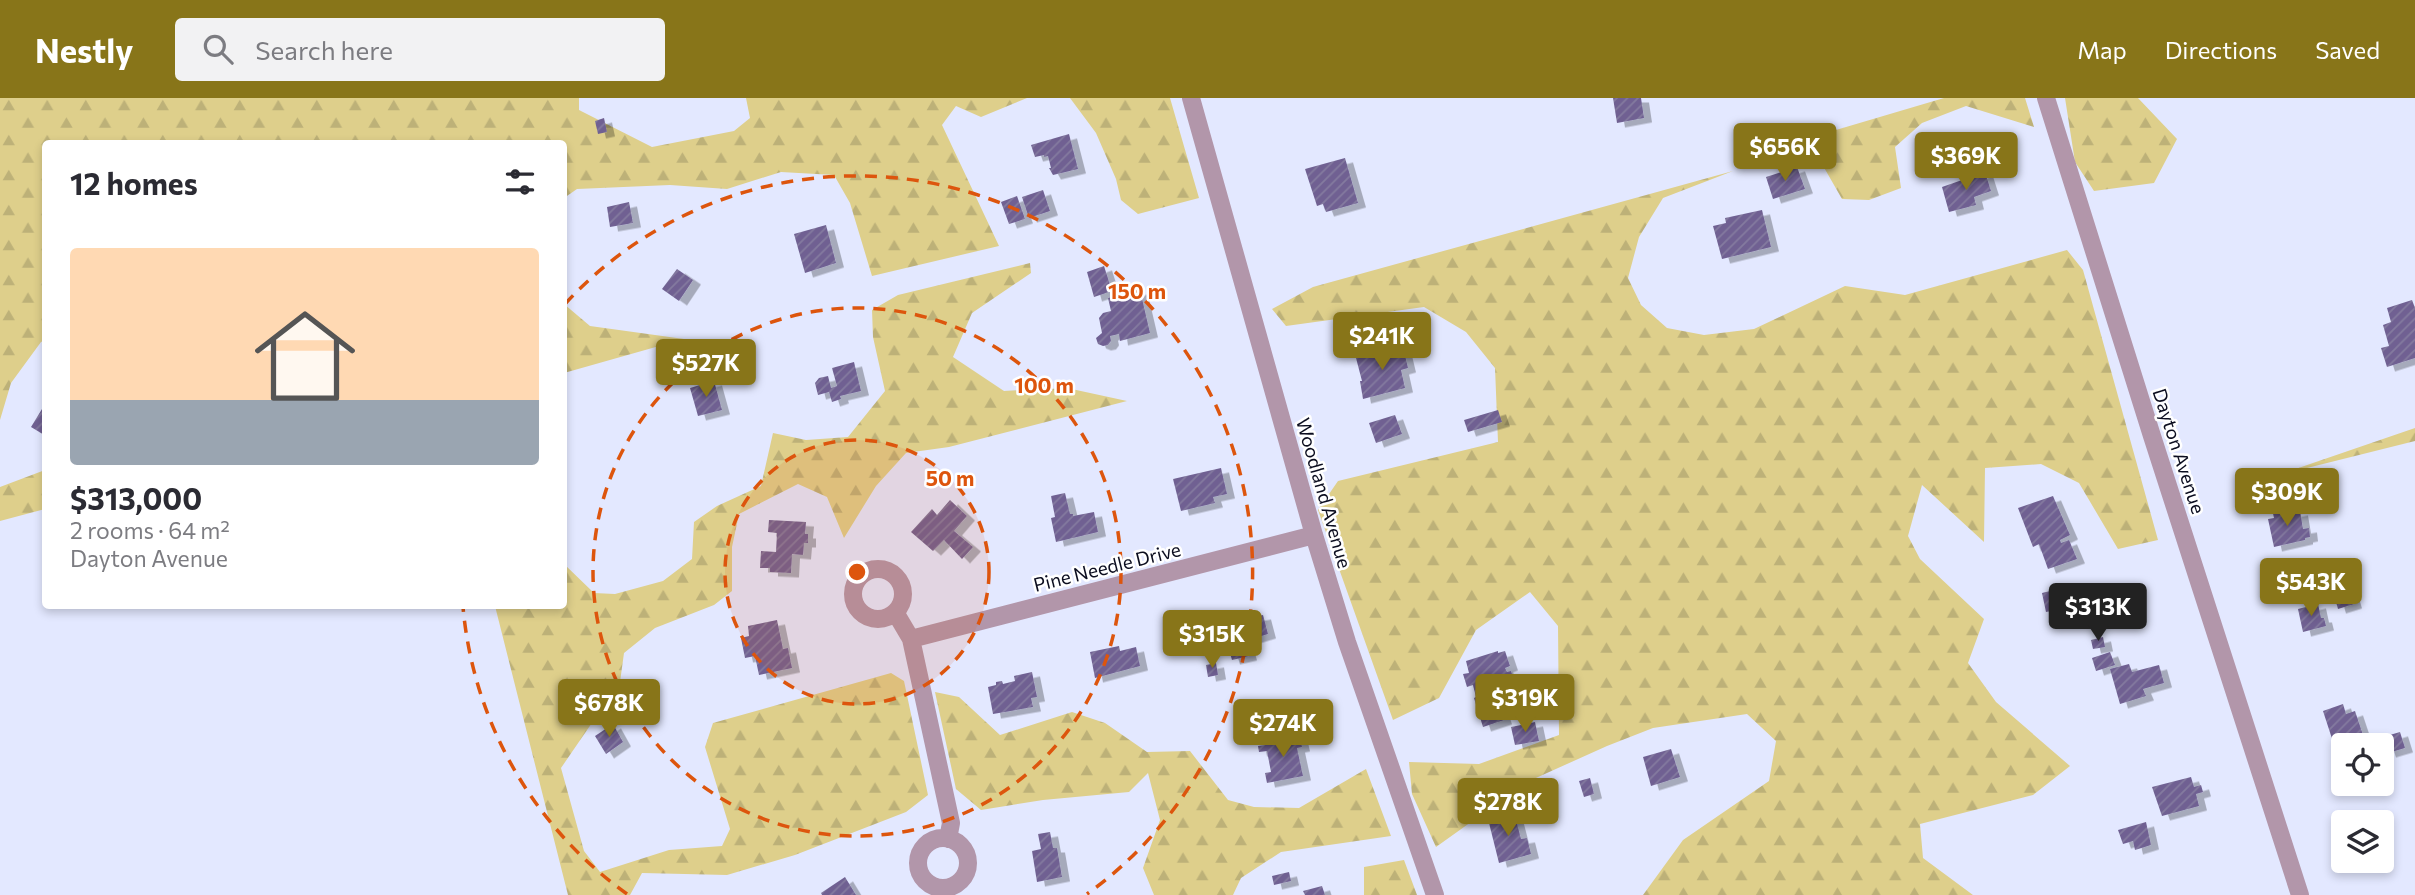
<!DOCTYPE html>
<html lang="en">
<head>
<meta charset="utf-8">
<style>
	body { margin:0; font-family:Commissioner,sans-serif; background:#f2f2f3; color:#2b2b33; height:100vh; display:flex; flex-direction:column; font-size:26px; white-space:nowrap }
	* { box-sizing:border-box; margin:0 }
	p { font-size:23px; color:#7c7c81 }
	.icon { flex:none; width:38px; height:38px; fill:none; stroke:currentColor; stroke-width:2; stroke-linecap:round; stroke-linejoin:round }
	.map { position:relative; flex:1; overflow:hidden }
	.details { position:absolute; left:42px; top:42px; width:525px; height:469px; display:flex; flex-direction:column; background:#fff; border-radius:7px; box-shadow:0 4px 10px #0003 }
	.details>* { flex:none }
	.buttons { position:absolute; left:2331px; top:635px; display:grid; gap:14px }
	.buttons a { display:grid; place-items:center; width:63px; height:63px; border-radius:7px; background:#fff; box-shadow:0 4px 10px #0003; font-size:35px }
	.price { position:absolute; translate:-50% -60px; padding:0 16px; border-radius:7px; background:#887519; color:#fff; font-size:23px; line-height:46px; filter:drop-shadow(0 2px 4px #0008) }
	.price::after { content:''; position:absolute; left:50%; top:42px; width:21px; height:16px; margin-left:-10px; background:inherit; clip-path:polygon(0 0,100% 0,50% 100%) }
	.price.on { background:#222; color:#fff }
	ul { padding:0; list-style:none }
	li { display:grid; align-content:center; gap:14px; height:371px; padding:0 28px }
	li+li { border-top:2px solid #e1e1e2 }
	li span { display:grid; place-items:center; height:217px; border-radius:7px; color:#555 }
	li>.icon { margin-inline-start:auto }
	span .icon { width:126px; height:126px; fill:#fffc; stroke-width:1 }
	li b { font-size:30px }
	h2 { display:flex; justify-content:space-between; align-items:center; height:84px; padding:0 28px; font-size:30px }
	header { display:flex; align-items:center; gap:42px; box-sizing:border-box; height:98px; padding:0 35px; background:#887519; color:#fff }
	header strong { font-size:33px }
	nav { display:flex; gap:38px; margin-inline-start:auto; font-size:24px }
	.search { width:490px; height:63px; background:#f2f2f3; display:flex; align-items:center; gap:18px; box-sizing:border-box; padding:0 24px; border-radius:7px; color:#7c7c81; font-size:26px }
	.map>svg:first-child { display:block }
</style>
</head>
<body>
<header>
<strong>Nestly</strong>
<div class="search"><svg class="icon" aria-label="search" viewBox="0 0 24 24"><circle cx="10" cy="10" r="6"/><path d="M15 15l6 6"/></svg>Search here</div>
<nav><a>Map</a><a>Directions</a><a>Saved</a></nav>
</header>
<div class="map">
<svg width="2415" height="797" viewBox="0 0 2415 797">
	<defs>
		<pattern id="forest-firs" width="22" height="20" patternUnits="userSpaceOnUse" patternTransform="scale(1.75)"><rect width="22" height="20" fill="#decf8b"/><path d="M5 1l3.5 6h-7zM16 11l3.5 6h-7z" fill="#bdb178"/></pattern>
		<pattern id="building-hatch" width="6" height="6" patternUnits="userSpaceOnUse" patternTransform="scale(1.75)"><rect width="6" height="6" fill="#6f6192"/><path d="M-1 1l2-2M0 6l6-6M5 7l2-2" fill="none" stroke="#847a9f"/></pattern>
		<filter id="shadow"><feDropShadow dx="8" dy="4.5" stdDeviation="0" flood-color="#0004"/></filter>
	</defs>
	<rect width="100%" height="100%" fill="#e3e8ff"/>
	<path fill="url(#forest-firs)" d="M0,0H579V12L652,49L734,33L750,20L746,0H1027L981,19L956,8L942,27L999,148L872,178L850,105L834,77L781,74L727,91L670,87L577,91L564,100V46H46L45,242L41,244L11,285L0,322Z
		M1070,0H1170L1199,100L1138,116L1121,102L1116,81L1096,35Z
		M1944,0H2025L2034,29L1966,8L1922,25L1895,49L1901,90L1869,102L1842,101L1822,66L1792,45Z
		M2065,0H2138L2177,41L2154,85L2094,93L2075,64Z
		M1733,73L1663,100L1639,139L1628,180L1641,207L1667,230L1704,237L1754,231L1845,188L1905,197L2067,152L2083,172L2158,442L2118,451L2079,385L2041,366L1985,370L1984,444L1922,387L1908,438L1920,461L1984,521L1968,565L1996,604L2070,668L2033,697L1920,726L1923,760L1973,797H1643L1683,742L1769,683L1776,643L1747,616L1653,630L1607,648L1527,684L1436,749L1412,696L1409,664L1479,666L1559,637L1558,528L1530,494L1476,532L1439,600L1393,622L1318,412L1338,383L1498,344L1495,270L1466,234L1424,209L1286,228L1272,211L1313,189Z
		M1030,165L1031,175L972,215L953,259L1004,293L1067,290L1127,303L949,349L906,355L876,388L844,440L827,399L798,386L739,416L732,449V493L714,507L655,530L624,555L620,584L561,670L584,753L600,774L669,752L722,748L730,731L705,649L713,625L891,575L904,583L928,697L906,714L795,757L727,777L642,775L630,797H568L495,508H564V466L594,495L615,496L663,483L692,461L694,424L717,408L761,388L773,335L806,342L848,339L885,293L873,239L872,212L898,197Z
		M564,206L590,228L684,241L564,275Z
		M2415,330V343L2275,378Z
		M45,372V411L0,423V389Z
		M935,594L959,599L1000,637L1072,614L1105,625L1147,654L1190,653L1228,702L1254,709L1299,710L1366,671L1391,738L1281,754L1241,780L1233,797H1154L1143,770L1160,722L1148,675L1129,694L1043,702L981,712L956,691Z
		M1404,762L1417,797H1364V769Z"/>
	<path fill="url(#building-hatch)" filter="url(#shadow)" d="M1613,0H1641L1644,20L1617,25Z
		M604,20L607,34L598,36L595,23Z
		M1069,36L1078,71L1053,77L1049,70H1051L1048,58L1044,59V57L1035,59L1031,47Z
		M1345,60L1358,105L1326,114L1323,106L1317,108L1305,71Z
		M1797,69L1805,91L1773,101L1766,79Z
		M1985,74L1991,93L1974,99L1976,107L1949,114L1942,89Z
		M1043,92L1050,113L1029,120L1022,99Z
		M1017,98L1025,121L1009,126L1001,104Z
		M629,104L633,125L610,129L607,109Z
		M1762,112L1771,149L1722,161L1713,128L1726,125L1725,120Z
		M826,127L836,165L805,175L794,136Z
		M1104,168L1112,193L1094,199L1087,174Z
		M677,171L693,182L679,203L662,191Z
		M1140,192L1150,235L1120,243L1119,236L1110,238L1111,243L1108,247L1103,248L1098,246L1096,240L1102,235L1099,220L1103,215L1111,213L1108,200Z
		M2412,202L2415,210V260L2387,269L2381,250L2389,248L2383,227L2391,224L2387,210Z
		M1403,249L1408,270L1401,272L1405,290L1363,301L1360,283H1362L1356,260Z
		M854,264L861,293L840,298L841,301L832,304L829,294L818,297L815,285L819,280L828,278L831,290L837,288L832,270Z
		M714,283L722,312L698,318L690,290Z
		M42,311L46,313V338L31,329Z
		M1498,312L1502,324L1468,334L1464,322Z
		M1395,317L1402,336L1376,345L1369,325Z
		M1221,370L1227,396L1213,399L1215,405L1181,413L1173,381Z
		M1065,395L1070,416H1073V418L1094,414L1098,434L1056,444L1051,420L1055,419L1051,398Z
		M2053,398L2070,437L2060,442L2061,445L2069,442L2077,461L2048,471L2039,446L2033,449L2018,410Z
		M950,402L967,418L954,433L973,449L962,461L944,442L933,453L911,434L932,411L937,417Z
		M2283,409L2285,416L2300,413L2303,431L2309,430L2310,439L2305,440V442L2274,449L2268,421L2274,420L2272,411Z
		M769,422L806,424L805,436H808V445H804L803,457L792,456L791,475L770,474V470H760L761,453L776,454L777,435L768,434Z
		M2348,485L2354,506L2338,511L2332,490Z
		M2054,492L2058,512L2046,514L2042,495Z
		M2318,506L2321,520H2324L2326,528L2303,534L2298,511Z
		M1236,516H1247L1248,520L1263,517L1268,536L1245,543L1249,558L1232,562L1220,521Z
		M777,522L783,551L788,550L792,570L759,577L755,558L745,560L741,540L749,538L748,528Z
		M2103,539L2105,549L2093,551L2091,542Z
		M1119,548L1120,553L1136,549L1140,568L1095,580L1090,554Z
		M1498,553V555L1505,553L1510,568L1505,570L1507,574L1511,573L1514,583L1527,578L1532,593L1499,606L1504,622L1483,629L1474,600L1476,599L1473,587L1467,589L1463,576L1469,575L1466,563Z
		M2110,554L2115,567L2096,573L2092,560Z
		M1216,565L1218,577L1208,579L1206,567Z
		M2129,566L2132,574L2159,567L2164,585L2143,591L2146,598L2120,606L2110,571Z
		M1032,574L1037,599L1031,600L1033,609L993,616L988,589L996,587V584L1002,583L1003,586L1015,583L1014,578Z
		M2343,606L2346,616L2355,613L2366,646L2343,648V654L2337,656L2323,613Z
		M1535,624L1539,643L1515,647L1511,629Z
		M613,626L623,644L606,656L595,638Z
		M2400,634L2405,650L2388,655L2383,639Z
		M1286,639V643L1300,640L1302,649L1297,650L1303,678L1267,685L1265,675L1271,674L1267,653L1259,654L1258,648L1265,647L1264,644Z
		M1671,651L1680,679L1651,688L1643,659Z
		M2191,679L2194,689L2201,687L2203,694L2196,696L2199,708L2162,718L2152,689Z
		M1590,680L1594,696L1584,699L1579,683Z
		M1514,714L1521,741L1527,740L1531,756L1499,765L1488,721Z
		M2146,724L2151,747L2135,752L2133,743L2123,746L2118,732Z
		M1050,734L1053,750H1057L1062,779L1037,784L1032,753L1041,751L1038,736Z
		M1289,774L1291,783L1274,787L1272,778Z
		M845,779L856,797H822L821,795Z
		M1322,788L1325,797H1305L1303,793Z"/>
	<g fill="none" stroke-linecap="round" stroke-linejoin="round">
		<path stroke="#b296aa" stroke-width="18" d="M1191,0L1314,437L1347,544L1435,797
			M2046,0L2152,338L2300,797
			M853 496a25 25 0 1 1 50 0a25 25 0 1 1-50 0Z
			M895,514L911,541L951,725L948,741
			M911,541L1314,437
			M918 765a25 25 0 1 1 50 0a25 25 0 1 1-50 0Z"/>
	</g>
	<circle cx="857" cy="474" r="132" fill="#dd550d" fill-opacity=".12"/>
	<g fill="none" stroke="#dd550d" stroke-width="3.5" stroke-dasharray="12 9">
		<circle cx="857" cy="474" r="132"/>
		<circle cx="857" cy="474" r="264"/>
		<path d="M627 796A396 396 0 0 1 463 509M565 206A396 396 0 1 1 1087 796"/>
	</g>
	<g text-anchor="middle" stroke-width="5" stroke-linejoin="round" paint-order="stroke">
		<g font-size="19" fill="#0b0d1f" stroke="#fff">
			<text transform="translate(2179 353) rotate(72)" y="7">Dayton Avenue</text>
			<text transform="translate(1324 395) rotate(74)" y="7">Woodland Avenue</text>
			<text transform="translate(1107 469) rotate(-14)" y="7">Pine Needle Drive</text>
		</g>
	</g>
	<circle cx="857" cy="474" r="10" fill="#dd550d" stroke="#fff" stroke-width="3.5"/>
	<g font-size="21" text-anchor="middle" font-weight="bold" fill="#dd550d" stroke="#fff" stroke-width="5" stroke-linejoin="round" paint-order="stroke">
		<text x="1137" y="201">150 m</text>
		<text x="1044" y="295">100 m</text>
		<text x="950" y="388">50 m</text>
	</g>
</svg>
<div class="buttons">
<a><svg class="icon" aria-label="locate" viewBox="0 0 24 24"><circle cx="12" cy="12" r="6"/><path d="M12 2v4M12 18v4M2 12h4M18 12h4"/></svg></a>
<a><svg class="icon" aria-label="layers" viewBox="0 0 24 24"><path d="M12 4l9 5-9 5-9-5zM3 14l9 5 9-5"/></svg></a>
</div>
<b class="price" style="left:1785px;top:85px">$656K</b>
<b class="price" style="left:1966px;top:94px">$369K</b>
<b class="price" style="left:1382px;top:274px">$241K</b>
<b class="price" style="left:706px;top:301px">$527K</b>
<b class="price" style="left:2287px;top:430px">$309K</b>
<b class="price" style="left:2311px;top:520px">$543K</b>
<b class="price on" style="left:2098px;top:545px">$313K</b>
<b class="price" style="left:1212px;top:572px">$315K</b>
<b class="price" style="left:1525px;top:636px">$319K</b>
<b class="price" style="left:609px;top:641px">$678K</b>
<b class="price" style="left:1283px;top:661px">$274K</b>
<b class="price" style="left:1508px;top:740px">$278K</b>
<section class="details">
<h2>12 homes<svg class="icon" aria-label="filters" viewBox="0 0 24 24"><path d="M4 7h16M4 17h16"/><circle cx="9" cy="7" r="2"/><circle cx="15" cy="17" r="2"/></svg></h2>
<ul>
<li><span style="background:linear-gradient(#ffd9b3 70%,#9aa5b1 0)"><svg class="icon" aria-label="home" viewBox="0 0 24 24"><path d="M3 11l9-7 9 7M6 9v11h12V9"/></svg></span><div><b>$313,000</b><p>2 rooms · 64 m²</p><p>Dayton Avenue</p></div></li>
</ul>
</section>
</div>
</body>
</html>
